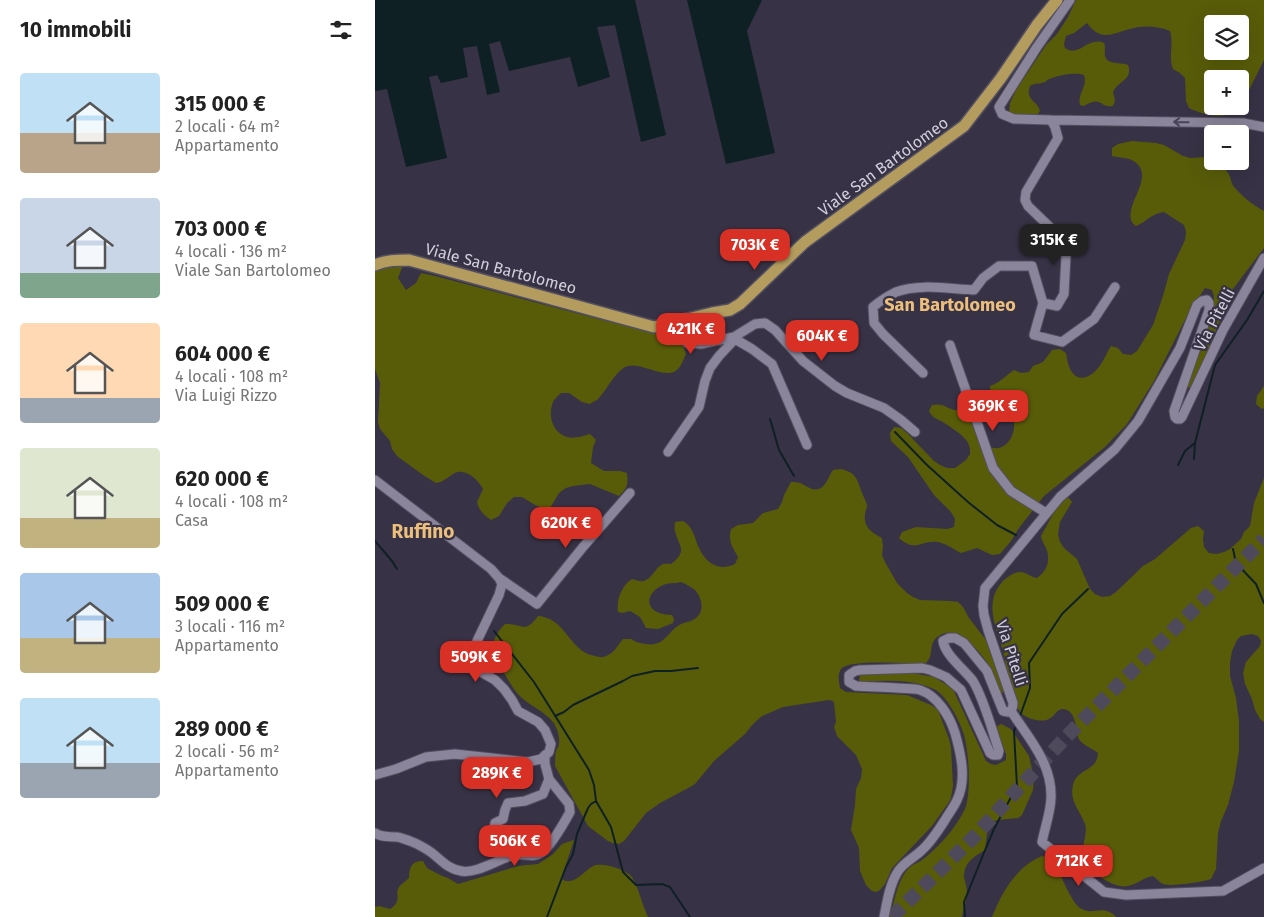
<!DOCTYPE html>
<html lang="it">
<head>
<meta charset="utf-8">
<style>
	body { margin:0; font-family:"Fira Sans",sans-serif; background:#f6f6f6; color:#222; height:100vh; display:flex; flex-direction:column; font-size:19px; white-space:nowrap }
	* { box-sizing:border-box; margin:0 }
	p { font-size:16px; color:#767676 }
	.icon { flex:none; width:28px; height:28px; fill:none; stroke:currentColor; stroke-width:2; stroke-linecap:round; stroke-linejoin:round }
	.map { position:relative; flex:1; overflow:hidden }
	.panel { display:flex; flex-direction:column; background:#fff; width:375px }
	.panel>* { flex:none }
	.tools { position:absolute; left:829px; top:15px; display:grid; gap:10px }
	.tools a { display:grid; place-items:center; width:45px; height:45px; border-radius:5px; background:#fff; box-shadow:0 5px 20px #0002; font-size:25px }
	.price { position:absolute; translate:-50% -42px; padding:0 11px; border-radius:10px; background:#d93025; color:#fff; font-size:16px; line-height:32px; filter:drop-shadow(0 1px 2px #0008) }
	.price::after { content:''; position:absolute; left:50%; top:30px; width:15px; height:11px; margin-left:-8px; background:inherit; clip-path:polygon(0 0,100% 0,50% 100%) }
	.price.on { background:#222; color:#fff }
	ul { padding:0; list-style:none }
	li { display:flex; align-items:center; gap:15px; height:125px; padding:0 20px }
	li span { display:grid; place-items:center; flex:none; width:140px; height:100px; border-radius:5px; color:#555 }
	li>.icon { margin-inline-start:auto }
	span .icon { width:60px; height:60px; fill:#fffc; stroke-width:1 }
	li b { font-size:21px }
	h2 { display:flex; justify-content:space-between; align-items:center; height:60px; padding:0 20px; font-size:21px }
	main { display:flex; flex:1; min-height:0 }
	.map>svg:first-child { display:block }
</style>
</head>
<body>
<main>
<section class="panel">
<h2>10 immobili<svg class="icon" aria-label="filters" viewBox="0 0 24 24"><path d="M4 7h16M4 17h16"/><circle cx="9" cy="7" r="2"/><circle cx="15" cy="17" r="2"/></svg></h2>
<ul>
<li><span style="background:linear-gradient(#bfe0f5 60%,#b9a48a 0)"><svg class="icon" aria-label="home" viewBox="0 0 24 24"><path d="M3 11l9-7 9 7M6 9v11h12V9"/></svg></span><div><b>315 000 €</b><p>2 locali · 64 m²</p><p>Appartamento</p></div></li>
<li><span style="background:linear-gradient(#c9d6e8 75%,#7fa58c 0)"><svg class="icon" aria-label="home" viewBox="0 0 24 24"><path d="M3 11l9-7 9 7M6 9v11h12V9"/></svg></span><div><b>703 000 €</b><p>4 locali · 136 m²</p><p>Viale San Bartolomeo</p></div></li>
<li><span style="background:linear-gradient(#ffd9b3 75%,#9aa5b1 0)"><svg class="icon" aria-label="home" viewBox="0 0 24 24"><path d="M3 11l9-7 9 7M6 9v11h12V9"/></svg></span><div><b>604 000 €</b><p>4 locali · 108 m²</p><p>Via Luigi Rizzo</p></div></li>
<li><span style="background:linear-gradient(#dfe7d0 70%,#c2b280 0)"><svg class="icon" aria-label="home" viewBox="0 0 24 24"><path d="M3 11l9-7 9 7M6 9v11h12V9"/></svg></span><div><b>620 000 €</b><p>4 locali · 108 m²</p><p>Casa</p></div></li>
<li><span style="background:linear-gradient(#a9c7e8 65%,#c2b280 0)"><svg class="icon" aria-label="home" viewBox="0 0 24 24"><path d="M3 11l9-7 9 7M6 9v11h12V9"/></svg></span><div><b>509 000 €</b><p>3 locali · 116 m²</p><p>Appartamento</p></div></li>
<li><span style="background:linear-gradient(#bfe0f5 65%,#9aa5b1 0)"><svg class="icon" aria-label="home" viewBox="0 0 24 24"><path d="M3 11l9-7 9 7M6 9v11h12V9"/></svg></span><div><b>289 000 €</b><p>2 locali · 56 m²</p><p>Appartamento</p></div></li>
</ul>
</section>
<div class="map">
<svg width="889" height="917" viewBox="0 0 889 917">
	<rect width="100%" height="100%" fill="#373245"/>
	<path fill="#585c09" fill-rule="evenodd" d="M701,0H889V60L874,90L865,105V79H838V106H864C854,122 828,115 814,108L811,101L810,78L805,73L798,69C793,56 799,44 795,31C784,26 767,25 755,29C736,34 726,42 712,23L699,33L691,36L689,44L690,48C704,58 713,36 729,43C731,48 729,50 730,56C732,65 746,62 753,65C758,80 744,80 738,92L740,101L738,106C723,108 728,95 709,106L705,105C702,93 713,87 709,75C702,72 685,75 677,78C673,79 671,82 667,83C662,84 660,83 655,86C650,101 662,100 665,111L663,114H638L634,112L635,103L641,90L671,45L682,34L693,17ZM838,24H865V51H838Z
		M757,141L781,143L789,145L808,156L815,158L830,157L837,160L838,161C845,163 852,169 855,177C857,182 856,184 860,188C868,197 878,205 889,211V248L858,289L830,357L816,387L811,388L814,375L837,314L839,297L837,290L830,288L814,312L779,381L752,424L730,447L669,496L644,528L636,541L625,554L617,555L602,548L586,553C578,549 572,544 563,542C545,540 541,553 524,538L527,532L541,527L572,529L579,527L580,519L576,512L559,495L533,457L516,441L515,433L519,427L526,428L532,433L559,461L565,465L572,468H580L591,460L595,454C595,451 595,448 594,445C591,436 574,426 566,421C560,418 557,417 554,411L557,405C567,403 570,407 579,410C582,410 584,410 587,411C596,414 601,426 605,434C607,437 608,442 611,444C626,457 641,438 639,423C637,405 621,407 616,394C616,394 615,387 615,386C626,382 630,376 639,370L646,373L654,372L658,366L668,362L677,350L685,349L691,353C692,358 693,365 695,369C704,386 719,375 726,364C730,358 732,352 736,346L743,348L748,354L756,355L762,351L778,325L788,296L794,274L810,240L811,232L809,225L789,212C775,214 772,222 761,226C760,226 756,221 756,220C751,202 780,177 760,162C754,157 744,158 737,156V148L743,144Z
		M15,265H28L23,278L31,290L41,283L46,273L60,276L231,321L279,331L287,336L297,337L308,346L311,354C309,358 307,364 304,368C293,382 268,362 253,366C241,369 231,392 222,400C220,401 217,402 215,404L207,402L194,393H186C182,397 178,400 177,405C173,418 179,433 192,437C198,439 209,436 215,434L221,440L218,447L216,463L229,471H245L252,473C253,484 253,488 244,496L215,484L198,486L191,488L184,493L175,508H167L160,505L147,497H139L132,503L124,516L116,520C109,515 104,511 102,502L108,489C104,481 93,470 83,472C77,473 74,478 69,480C67,482 64,482 61,483L48,475L22,456L17,449L15,441L5,429L3,422L5,383L0,369V270Z
		M889,386V408L887,409L881,404L882,396Z
		M466,469C483,473 482,481 488,495C489,498 492,503 492,506C492,509 490,511 490,514C488,527 497,533 507,538L508,547L507,555L510,562L522,583L532,593L538,597L545,600L575,601L583,602L588,607L594,618L611,640L628,686L629,691L626,694C619,684 618,671 611,661C603,649 580,624 564,636C552,643 560,655 551,663C533,665 477,658 466,669C462,675 464,681 465,688L471,692L532,695L556,705L563,710L574,739L576,747L578,786L576,798L574,802L557,826L517,868L510,884L505,890L501,892L497,891L491,885L485,871L484,848L476,830L480,805L481,789L486,778L487,769L481,755L462,736L459,727L461,722L459,703L458,701L454,700L408,707L387,716L378,724L370,734L339,761L320,784L315,787L285,803L271,813L249,841L244,844L238,843L233,841L213,826L180,766C180,761 180,756 181,751C182,749 184,746 184,744C185,737 182,727 178,722C170,712 156,706 147,698C139,691 134,681 129,673C118,653 112,642 130,624C148,623 149,635 163,616C187,618 191,640 209,652C212,654 216,655 220,656C224,657 227,658 231,656C239,653 243,645 248,639H256C261,642 264,643 270,644C291,647 291,632 306,624C311,622 316,622 321,618C330,611 327,598 320,590C316,587 311,584 306,582C300,584 293,582 286,586C274,592 268,606 284,613C288,614 293,615 297,615L299,619L298,623L283,629L271,628L265,617L255,611L247,613L243,612C241,600 247,585 257,579C261,580 266,582 269,581C280,577 282,560 296,564C314,550 303,546 300,531C299,529 300,524 300,522L308,521C311,523 314,525 316,529C320,535 321,542 324,548C331,563 344,572 360,564L363,557C357,546 353,542 356,529L363,525L378,523L388,513L403,509L407,502L409,495L416,482C419,482 423,482 425,483C434,487 442,495 450,484C453,480 455,474 458,470Z
		M889,478V722L885,719L880,710L877,699L870,684L868,673L871,662L885,646L886,641L883,636L877,634L866,636L862,640L857,651L855,663V676L861,698L864,722V751L859,782L853,805L846,821L843,833L841,869L836,879C827,882 795,887 788,884C784,882 781,878 778,876C769,877 763,884 753,886C742,889 720,876 714,866C712,861 710,855 709,851C707,842 713,833 710,824C705,810 694,802 698,785C702,768 722,772 723,753C717,748 706,745 703,737C701,729 701,714 692,710C682,706 681,716 674,719C667,723 652,719 646,713C643,710 642,704 640,700C638,692 635,685 633,678C631,672 631,666 630,659C624,632 606,605 628,581C632,577 639,572 645,572C651,572 656,577 662,578C672,571 676,560 671,548C669,544 667,541 666,536L684,503L693,497L697,502L685,522L683,534L685,542L689,548L702,559L715,589L720,594L727,597L735,596L741,592L768,566L780,559L816,528L823,526L829,531L828,539L829,547L834,553L842,554L849,552L855,549L866,539L869,532L875,526L879,503Z
		M536,673L559,677L578,689L611,761L616,764L621,765L631,760V754L621,727L626,724L636,729L654,756L659,778L658,790L647,815L643,818L622,820L617,823L612,833L610,850C599,857 589,862 589,877C590,882 592,888 592,893C592,901 588,909 587,917H515C519,903 523,878 534,868C538,864 543,863 547,860C564,847 579,830 589,811C597,796 594,748 588,732C584,719 571,695 559,689C535,678 509,681 484,681L485,675Z
		M199,840L187,876L188,880C201,886 210,868 221,865C230,863 252,870 257,877C264,889 267,904 273,917H0V907L4,906L15,909C28,900 19,895 24,887C27,883 31,881 34,878C34,869 36,860 48,861L52,868L65,875L73,878L83,884L143,866L163,864L178,854L187,844Z
		M667,856C671,857 675,858 678,861C681,863 682,868 684,871C688,881 697,902 705,908C718,917 727,903 741,917H617C627,892 641,867 667,856Z"/>
	<path fill="#0f2025" d="M0,0H260L291,135L266,142L240,25L222,27L235,77L203,87L195,57L134,71L125,41L114,44L125,92L112,95L102,46L88,48L93,77L66,83L62,75L54,77L72,158L31,167L12,89L0,91Z
		M312,0H387L372,31L400,153L351,164Z"/>
	<g fill="none" stroke-linecap="round" stroke-linejoin="round">
		<path stroke="#0f2025" stroke-width="2" d="M395,419L404,450L419,476
			M520,432L552,465L593,502L622,525L641,535
			M819,459L820,443L840,365L872,320L889,291
			M803,465L810,451L820,443
			M0,541L17,561L22,569
			M858,549L861,563L881,584L889,603
			M119,631L159,682L214,770L219,785L221,801L236,827L248,872L261,885L287,884L295,887L315,917
			M180,716L189,712L198,705L248,681L257,676L280,671H296L323,668
			M645,716L655,688L654,663L687,614L713,589
			M172,917L191,867L198,854L202,834L213,808L216,804L221,801
			M590,917L589,902L608,855L619,829L642,786L639,732L640,728"/>
		<path stroke="#4e4a5c" stroke-width="14" stroke-dasharray="14 7" stroke-linecap="butt" d="M517,917L597,839L691,737L889,539"/>
		<g stroke="#545060" stroke-width="11">
			<path id="minor" d="M676,120L868,123L889,127
				M668,303L659,335L687,342L719,319L740,287
				M283,326L288,332L298,334L306,337L312,343L326,344L359,337L380,324L390,323L400,330L428,361L460,386L472,393L509,408L526,420L540,432
				M360,339L377,349L397,364L432,445
				M312,343L313,334L321,317
				M575,345L618,468L636,491L671,513
				M548,373L508,334L499,323L498,307C505,301 513,296 521,292C544,283 575,289 599,290L608,278L624,266H657L668,303L682,306L689,294L691,256L683,235L653,206L650,200L651,192L683,138L680,127L676,120L639,119L627,114L624,107L662,47L695,0
				M293,452L324,407L330,381L335,368L344,356L360,339L359,337
				M0,480L116,569L124,578L127,584L124,595L102,641L100,648L99,661L106,672L120,680L129,689L137,700L143,711L163,722L170,730L176,744L174,752L166,759L153,762L80,754L51,757L21,769L0,775
				M124,578L162,604L208,547L255,493
				M636,711C653,737 677,763 676,797C676,811 670,827 667,842L729,892L751,895L848,891L889,868
				M0,833C7,838 14,836 22,837C28,838 35,841 40,843C46,846 52,849 57,853C66,860 73,869 86,871C101,874 122,860 136,856C146,852 157,859 166,853C176,846 189,823 195,812L194,804L174,779L170,764V755
				M124,838L119,828L120,823L128,819L130,810L133,803L150,801L168,794L174,779
				M509,917C512,903 514,886 522,873C527,863 539,858 547,850C556,842 563,831 570,820C574,813 579,807 582,800C592,780 586,754 580,733C575,717 563,696 545,690C538,688 530,689 522,688C508,687 494,687 481,686L474,682V675L480,671L485,670L547,668L555,670L571,677L586,690L615,753L618,755H623L624,751C617,730 609,699 598,681C589,669 570,655 568,641L574,638H580L589,643L612,671L628,711L633,712C637,711 638,707 638,703L613,630L609,615L608,606L610,588L685,497L740,449L763,421L805,348L822,305L827,301L832,300L834,303V310L799,411L800,417L802,419H805L807,417L848,330L889,258"/>
		</g>
		<g stroke="#545060" stroke-width="14">
			<path id="major" d="M0,265C11,260 22,260 34,260L279,327L337,313L355,310L365,304L430,242L589,126L626,78L662,25L682,0"/>
		</g>
		<use href="#minor" stroke="#8b859b" stroke-width="9"/>
		<use href="#major" stroke="#b39c5e" stroke-width="11"/>
	</g>
	<defs><path id="oneway-shaft" d="M-6 0H5M1.5-3L5.5 0L1.5 3" fill="none" stroke-width="1.6" stroke-linecap="round" stroke-linejoin="round" transform="scale(1.25)"/></defs>
	<use stroke="#484356" href="#oneway-shaft" transform="translate(806 122) rotate(-179)"/>
	<g text-anchor="middle" stroke-width="4.5" stroke-linejoin="round" paint-order="stroke">
		<g font-size="16" fill="#d2cfdb" stroke="#373245">
			<text transform="translate(508 166) rotate(-36)" y="6">Viale San Bartolomeo</text>
			<text transform="translate(126 268) rotate(15)" y="6">Viale San Bartolomeo</text>
			<text transform="translate(839 319) rotate(-62)" y="6">Via Pitelli</text>
			<text transform="translate(637 653) rotate(72)" y="6">Via Pitelli</text>
		</g>
		<g font-size="18" font-weight="bold" fill="#edbf7c" stroke="#373245">
			<text x="575" y="311">San Bartolomeo</text>
		</g>
		<g font-size="19" font-weight="bold" fill="#edbf7c" stroke="#373245">
			<text x="48" y="538">Ruffino</text>
		</g>
	</g>
</svg>
<div class="tools">
<a><svg class="icon" aria-label="layers" viewBox="0 0 24 24"><path d="M12 4l9 5-9 5-9-5zM3 14l9 5 9-5"/></svg></a>
<a>+</a>
<a>−</a>
</div>
<b class="price on" style="left:679px;top:266px">315K €</b>
<b class="price" style="left:380px;top:271px">703K €</b>
<b class="price" style="left:316px;top:355px">421K €</b>
<b class="price" style="left:447px;top:362px">604K €</b>
<b class="price" style="left:618px;top:432px">369K €</b>
<b class="price" style="left:191px;top:549px">620K €</b>
<b class="price" style="left:101px;top:683px">509K €</b>
<b class="price" style="left:122px;top:799px">289K €</b>
<b class="price" style="left:140px;top:867px">506K €</b>
<b class="price" style="left:704px;top:887px">712K €</b>
</div>
</main>
</body>
</html>
